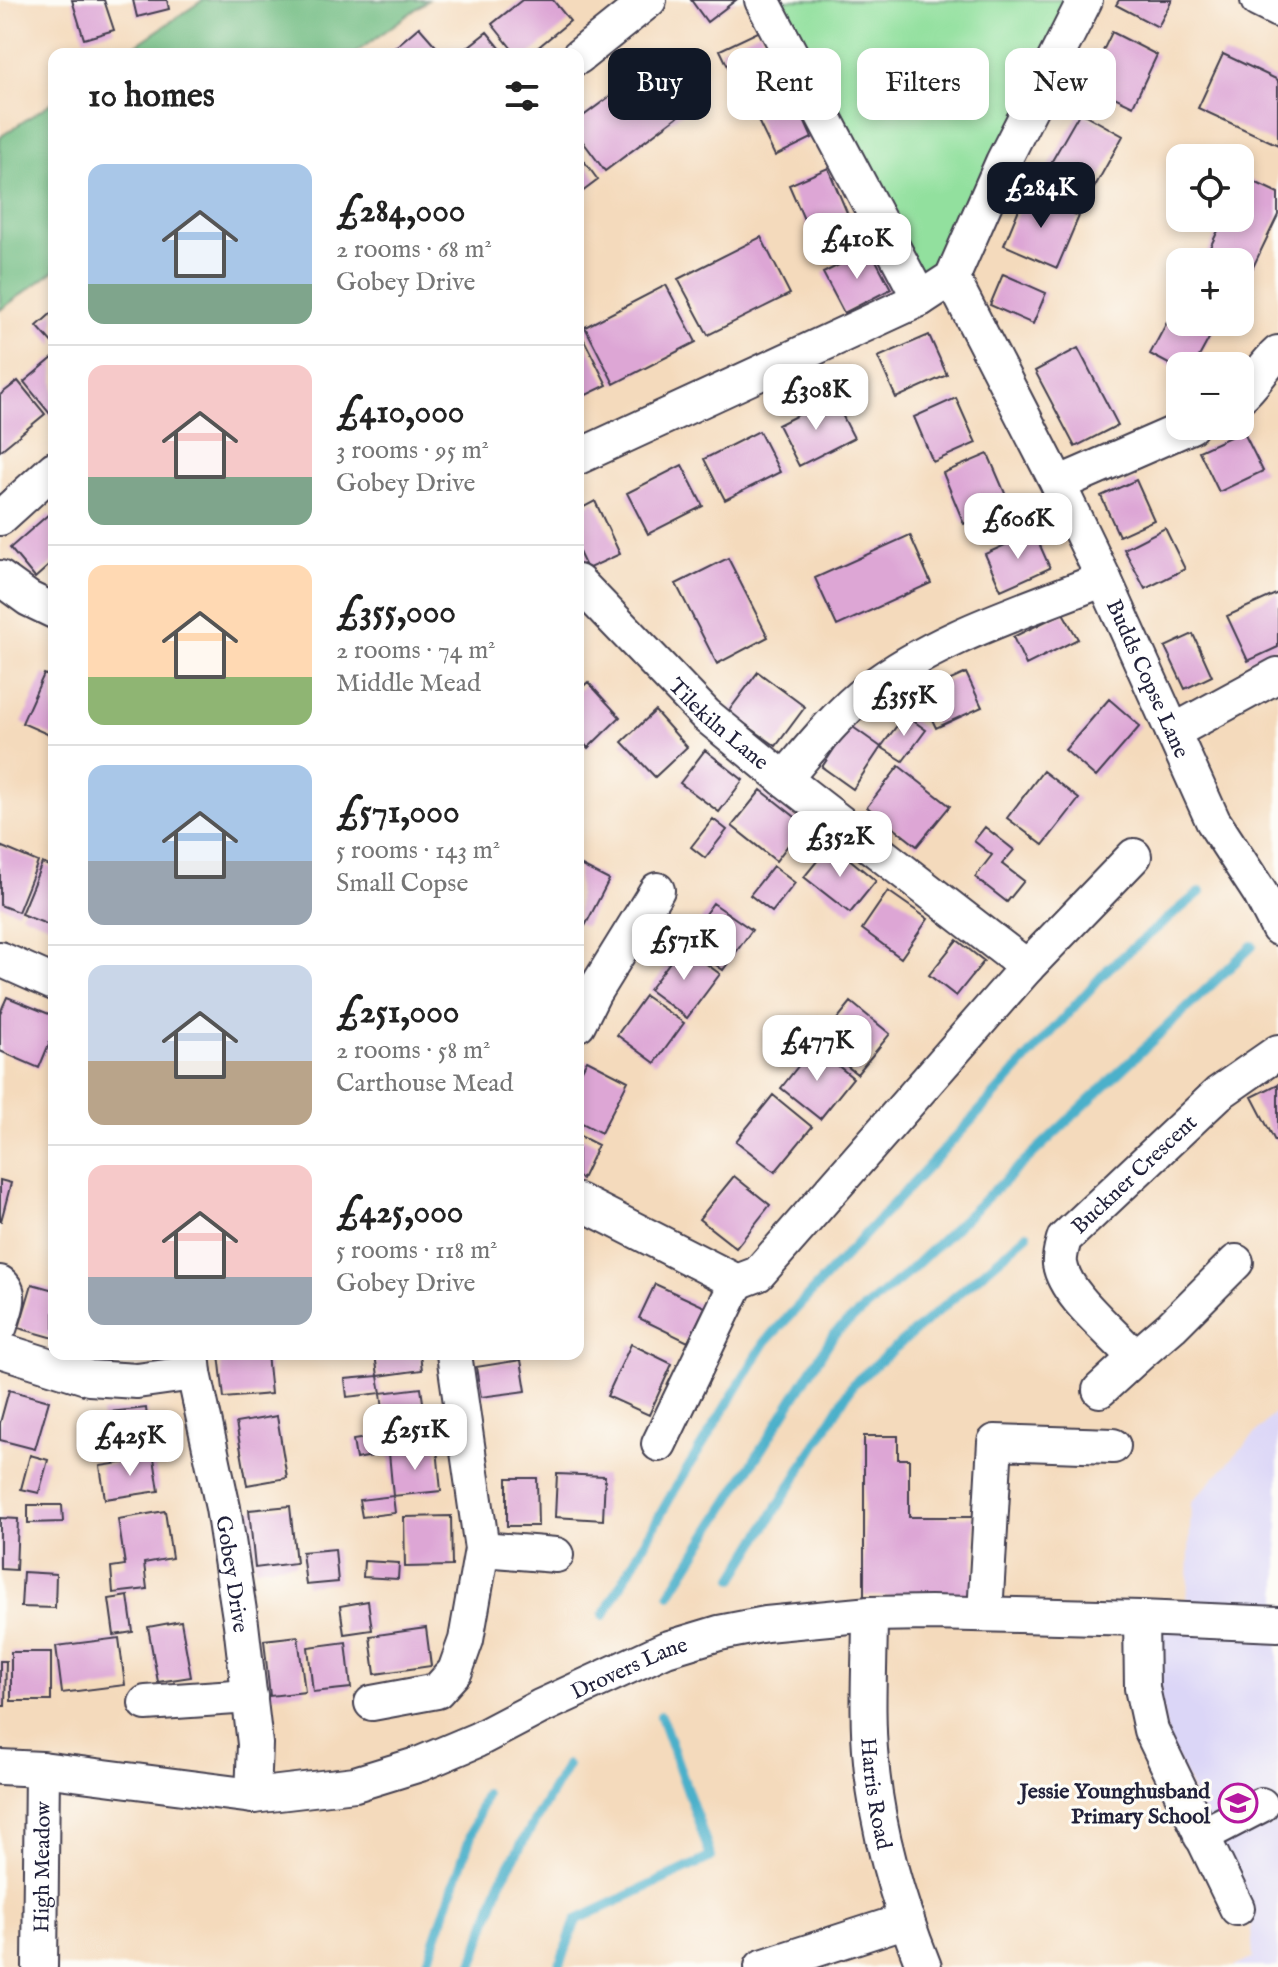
<!DOCTYPE html>
<html lang="en">
<head>
<meta charset="utf-8">
<style>
	body { margin:0; font-family:"IM FELL English",serif; background:#f2f2f2; color:#222; height:100vh; display:flex; flex-direction:column; font-size:30px; white-space:nowrap }
	* { box-sizing:border-box; margin:0 }
	p { font-size:26px; color:#767676 }
	.icon { flex:none; width:44px; height:44px; fill:none; stroke:currentColor; stroke-width:2; stroke-linecap:round; stroke-linejoin:round }
	.map { position:relative; flex:1; overflow:hidden }
	.sheet { position:absolute; left:48px; top:48px; width:536px; height:1312px; display:flex; flex-direction:column; background:#fff; border-radius:16px; box-shadow:0 4px 12px #0003 }
	.sheet>* { flex:none }
	.top-card { position:absolute; left:608px; top:48px; width:550px; height:72px; display:flex; gap:16px }
	.controls { position:absolute; left:1166px; top:144px; display:grid; gap:16px }
	.controls a { display:grid; place-items:center; width:88px; height:88px; border-radius:16px; background:#fff; box-shadow:0 4px 12px #0003; font-size:40px }
	.price { position:absolute; translate:-50% -68px; padding:0 18px; border-radius:16px; background:#fff; color:#222; font-size:26px; line-height:52px; filter:drop-shadow(0 2px 4px #0008) }
	.price::after { content:''; position:absolute; left:50%; top:48px; width:24px; height:18px; margin-left:-12px; background:inherit; clip-path:polygon(0 0,100% 0,50% 100%) }
	.price.active { background:#111827; color:#fff }
	ul { padding:0; list-style:none }
	li { display:flex; align-items:center; gap:24px; height:200px; padding:0 40px }
	li+li { border-top:2px solid #e0e0e0 }
	li span { display:grid; place-items:center; flex:none; width:224px; height:160px; border-radius:16px; color:#555 }
	li>.icon { margin-inline-start:auto }
	span .icon { width:96px; height:96px; fill:#fffc; stroke-width:1 }
	li b { font-size:34px }
	h2 { display:flex; justify-content:space-between; align-items:center; height:96px; padding:0 40px; font-size:34px }
	.chip { padding:0 28px; border-radius:16px; background:#fff; box-shadow:0 4px 12px #0003; font-size:28px; line-height:72px }
	.chip.active { background:#111827; color:#fff }
	.map>svg:first-child { display:block }
</style>
</head>
<body>
<div class="map">
<svg width="1278" height="1967" viewBox="0 0 1278 1967">
	<rect width="100%" height="100%" fill="#fdfcf7"/>
	<filter id="ink" filterUnits="userSpaceOnUse"><feTurbulence type="fractalNoise" baseFrequency=".0125" numOctaves="2"/><feDisplacementMap in="SourceGraphic" scale="16" xChannelSelector="R" yChannelSelector="G"/><feConvolveMatrix kernelMatrix="1 2 1 2 8 2 1 2 1" color-interpolation-filters="sRGB"/></filter>
	<filter id="wash" filterUnits="userSpaceOnUse"><feTurbulence type="fractalNoise" baseFrequency=".006" numOctaves="4" result="noise"/><feDisplacementMap in="SourceGraphic" scale="32" xChannelSelector="R" yChannelSelector="G"/><feGaussianBlur stdDeviation="1.8" result="paint"/><feColorMatrix in="noise" values="0 0 0 0 0 0 0 0 0 0 0 0 0 0 0 0 0 1.4 0 .05"/><feComposite in="paint" operator="in"/></filter>
	<g filter="url(#wash)">
		<rect width="100%" height="100%" fill="#f4dabc"/>
		<path fill="#dbd6f7" d="M1278,1409V1610L1187,1606L1191,1503Z
			M1159,1629L1278,1637V1967H1233L1253,1958L1250,1913L1169,1742L1160,1699Z"/>
		<path fill="#92e09e" stroke="#5a816c" stroke-width="2" d="M762,0H1085L929,293Z"/>
		<path fill="#75be85" stroke="#4c7060" stroke-width="2" d="M203,0H428L354,54H123Z
			M54,101V271L0,310V137Z"/>
		<g fill="none" stroke-linecap="round" stroke-linejoin="round">
			<path stroke="#4bb0ca" stroke-width="10" d="M734,1578L853,1384L1027,1235
				M670,1594L834,1334L903,1277L1252,946
				M604,1615L672,1494L766,1341L978,1113L1109,968L1200,892
				M426,1967L485,1794
				M472,1967L501,1880L567,1765
				M559,1967L576,1920L711,1857L661,1716"/>
		</g>
		<g id="blocks">
			<path fill="#dda6d5" d="M72,0H104L114,30L84,39Z
				M133,0H167L169,9L137,17Z
				M522,0H553L570,21L530,54H516L492,24Z
				M691,0H736L707,22Z
				M1119,0H1172L1158,27L1116,5Z
				M419,27L441,52L440,54H398L393,49Z
				M760,31L772,56L732,75L720,50Z
				M487,32L505,54H459Z
				M1112,32L1157,55L1133,106L1087,84Z
				M1223,54L1278,80V145L1198,108Z
				M652,65L686,110L605,171L578,135V120Z
				M789,87L812,138L775,156L750,104Z
				M1080,112L1123,136L1093,190L1049,166Z
				M578,153L598,180L578,195Z
				M828,168L851,222L812,238L789,185Z
				M1244,177L1278,193V215L1242,290L1240,289V262H1203L1224,218H1240V185Z
				M1026,192L1079,216L1057,268L1004,245Z
				M761,237L790,294L708,335L678,279Z
				M870,249L891,289L844,313L823,273Z
				M1003,274L1046,293L1033,324L990,305Z
				M666,285L696,342L614,384L585,327Z
				M1180,298V322H1218L1194,366H1180V370L1150,354Z
				M54,311V345L37,326Z
				M578,328L607,385L578,399Z
				M929,335L947,375L896,398L878,357Z
				M1078,348L1118,425L1075,447L1035,371Z
				M54,357V419L24,382Z
				M18,381L45,414L0,451V395Z
				M833,397L854,438L799,466L778,425Z
				M956,398L976,443L933,462L914,417Z
				M759,431L780,472L725,500L704,459Z
				M1243,431L1263,471L1219,492L1199,451Z
				M988,454L1010,505L964,524L943,473Z
				M682,465L703,506L648,534L627,493Z
				M1136,480L1154,520L1119,536L1101,496Z
				M595,501L620,554L587,569L578,550V510Z
				M49,514L54,520V561L35,578L10,548Z
				M1165,528L1185,569L1145,589L1124,549Z
				M1034,532L1050,568L1001,590L985,554Z
				M910,535L931,583L837,626L815,578Z
				M728,558L768,637L717,664L676,584Z
				M1278,593V647L1248,661L1227,616Z
				M1063,613L1078,639L1026,665L1013,637Z
				M1193,634L1212,676L1185,689L1165,647Z
				M758,672L805,707L776,746L728,712Z
				M966,673L982,707L936,728L920,694Z
				M44,674L54,679V737L22,723Z
				M588,682L620,717L588,748L578,737V691Z
				M1109,699L1140,726L1096,777L1065,750Z
				M655,711L687,747L655,777L622,742Z
				M905,715L926,730L903,761L881,747Z
				M850,725L881,747L853,789L822,767Z
				M705,750L743,780L719,812L680,783Z
				M899,766L950,806L917,846L867,807Z
				M1043,771L1079,799L1043,845L1007,818Z
				M761,790L804,824L776,861L732,826Z
				M713,819L727,830L705,858L691,847Z
				M985,827L1014,850L1002,864L1024,881L1007,902L975,877L992,855L974,841Z
				M831,844L876,881L850,913L804,877Z
				M0,846L38,862L18,912L0,905Z
				M42,863L54,868V927L21,914Z
				M578,864L609,880L585,926L578,923Z
				M773,866L795,883L772,912L750,895Z
				M888,891L928,919L901,958L862,929Z
				M713,903L752,930L723,970L685,942Z
				M957,940L984,961L956,996L929,975Z
				M682,946L720,974L687,1018L649,990Z
				M645,996L684,1023L655,1063L617,1035Z
				M7,997L54,1016V1032L39,1068L0,1051V1013Z
				M851,1002L890,1034L857,1074L818,1043Z
				M814,1046L853,1078L820,1119L781,1088Z
				M587,1060L628,1081L601,1133L578,1121V1077Z
				M1278,1084V1139L1275,1141L1252,1097Z
				M773,1095L812,1127L775,1172L736,1141Z
				M578,1135L598,1145L582,1179L578,1177Z
				M734,1176L770,1205L736,1248L699,1219Z
				M0,1180L11,1183L1,1221H0Z
				M32,1284L54,1290V1338L19,1328Z
				M655,1284L705,1307L688,1342L639,1318Z
				M631,1344L672,1364L649,1415L607,1396Z
				M219,1354H267L271,1394L224,1398Z
				M375,1354H420L422,1370L378,1376Z
				M521,1360L526,1391L481,1397L476,1367Z
				M378,1376L381,1393L421,1388L427,1430L386,1435L381,1393L347,1397L345,1379Z
				M9,1390L49,1401L35,1449L0,1440V1423Z
				M146,1408L150,1446L105,1451L101,1413Z
				M277,1416L287,1478L247,1485L236,1423Z
				M386,1435L389,1453L356,1459L353,1440Z
				M864,1436H898V1459H909V1517H974V1597L864,1596Z
				M437,1448L441,1491L393,1496L389,1453Z
				M30,1455L48,1460L39,1493L21,1489Z
				M154,1458L159,1491L105,1499L100,1466Z
				M557,1474L605,1476L603,1520L555,1517Z
				M507,1478H537L538,1526H507Z
				M393,1496L395,1513L362,1517L359,1500Z
				M28,1505H62L63,1522L28,1523Z
				M290,1506L296,1563L255,1568L249,1510Z
				M165,1511L172,1558L144,1563L147,1589L113,1593L111,1567L125,1565L118,1519Z
				M451,1516L452,1566L405,1567L404,1517Z
				M0,1518L18,1519L16,1570L0,1569Z
				M335,1549L338,1582L306,1585L302,1552Z
				M364,1561L399,1563L398,1579L363,1577Z
				M23,1572L56,1574L55,1608L21,1607Z
				M128,1596L133,1632L114,1635L109,1599Z
				M368,1601L372,1630L344,1634L340,1606Z
				M181,1621L191,1677L158,1682L148,1627Z
				M426,1628L431,1666L375,1674L370,1636Z
				M298,1636L305,1692L270,1696L264,1640Z
				M119,1638L125,1685L62,1693L56,1646Z
				M346,1642L351,1688L313,1692L308,1647Z
				M11,1652H51V1701H11Z
				M0,1661H6L5,1706H0Z"/>
		</g>
	</g>
	<g filter="url(#ink)">
		<use href="#blocks" fill-opacity="0" stroke="#423e4e" stroke-width="2"/>
		<g fill="none" stroke-linecap="round" stroke-linejoin="round">
			<g stroke="#423e4e" stroke-width="38">
				<g id="minor">
					<path d="M762,0L920,299"/>
					<path d="M1258,0L1278,10"/>
					<path d="M578,57L649,0"/>
					<path id="s1" d="M952,278L1058,484L1104,579L1213,821L1260,893L1278,928"/>
					<path d="M1240,396C1255,384 1263,366 1278,353"/>
					<path d="M578,457L920,299L952,278L1003,162L1085,0"/>
					<path d="M1058,484L1191,426"/>
					<path d="M0,518L54,469"/>
					<path d="M0,578L29,599L54,611"/>
					<path id="s2" d="M578,582L706,715L784,779L1027,967L758,1274L737,1282L578,1201"/>
					<path d="M1173,732L1278,675"/>
					<path d="M784,779C809,750 838,713 868,690C937,637 1024,611 1104,579"/>
					<path d="M0,959L54,983"/>
					<path d="M1027,967L1134,856"/>
					<path d="M578,1024L594,992L657,890"/>
					<path id="s3" d="M1236,1262L1172,1326L1135,1358C1114,1333 1065,1296 1060,1264C1059,1256 1062,1247 1064,1239L1219,1093L1278,1052"/>
					<path d="M0,1283C14,1294 4,1311 0,1326"/>
					<path d="M0,1350L89,1378L137,1381L194,1373"/>
					<path id="s4" d="M192,1354L194,1373L223,1508L241,1624L255,1744L253,1796"/>
					<path d="M1100,1390L1135,1358"/>
					<path d="M659,1444L737,1282"/>
					<path d="M482,1549L556,1555"/>
					<path id="s5" d="M870,1614C870,1663 866,1712 871,1761C877,1830 898,1902 924,1967"/>
					<path d="M985,1614L995,1442L1113,1446"/>
					<path d="M1141,1618L1142,1688L1151,1730L1237,1908"/>
					<path d="M146,1703L250,1696"/>
					<path d="M372,1703L437,1691L455,1671L466,1640L482,1549L454,1354"/>
					<path id="s6" d="M0,1767L42,1769L253,1796L355,1784L420,1764L477,1740L540,1707L666,1649L719,1633L766,1624L870,1614L930,1613L1141,1618L1278,1624"/>
					<path d="M1201,1836L1261,1805"/>
					<path id="s7" d="M40,1967L42,1769"/>
					<path d="M762,1967L907,1920"/>
				</g>
			</g>
			<use href="#minor" stroke="#fff" stroke-width="34"/>
		</g>
	</g>
	<defs>
		<g id="school-ring" transform="scale(2)"><circle r="9.5" fill="#fdfcf7" stroke="#b5179e" stroke-width="1.5"/><path d="M0-5L7-2L0 1L-7-2ZM-4 1L0 2.5L4 1V4Q0 6-4 4Z" fill="#b5179e"/></g>
	</defs>
	<g fill-rule="evenodd">
		<use href="#school-ring" x="1238" y="1803"/>
	</g>
	<g text-anchor="middle" stroke-width="6" stroke-linejoin="round" paint-order="stroke">
		<g font-size="22" fill="#22223b" stroke="#fdfcf7">
			<text dy="8" stroke="none"><textPath href="#s1" startOffset="446">Budds Copse Lane</textPath></text>
			<text dy="8" stroke="none"><textPath href="#s2" startOffset="200">Tilekiln Lane</textPath></text>
			<text dy="8" stroke="none"><textPath href="#s3" startOffset="382">Buckner Crescent</textPath></text>
			<text dy="8" stroke="none"><textPath href="#s4" startOffset="224">Gobey Drive</textPath></text>
			<text dy="8" stroke="none"><textPath href="#s6" startOffset="656">Drovers Lane</textPath></text>
			<text dy="8" stroke="none"><textPath href="#s5" startOffset="180">Harris Road</textPath></text>
			<text dy="8" stroke="none"><textPath href="#s7" startOffset="100">High Meadow</textPath></text>
		</g>
		<g font-size="22" font-weight="bold" fill="#22223b" stroke="#fdfcf7" text-anchor="end">
			<text x="1210" y="1798">Jessie Younghusband<tspan x="1210" dy="25">Primary School</tspan></text>
		</g>
	</g>
</svg>
<div class="controls">
<a><svg class="icon" aria-label="locate" viewBox="0 0 24 24"><circle cx="12" cy="12" r="6"/><path d="M12 2v4M12 18v4M2 12h4M18 12h4"/></svg></a>
<a>+</a>
<a>−</a>
</div>
<b class="price active" style="left:1041px;top:230px">£284K</b>
<b class="price" style="left:857px;top:281px">£410K</b>
<b class="price" style="left:816px;top:432px">£308K</b>
<b class="price" style="left:1018px;top:561px">£606K</b>
<b class="price" style="left:904px;top:738px">£355K</b>
<b class="price" style="left:840px;top:879px">£352K</b>
<b class="price" style="left:684px;top:982px">£571K</b>
<b class="price" style="left:817px;top:1083px">£477K</b>
<b class="price" style="left:415px;top:1472px">£251K</b>
<b class="price" style="left:130px;top:1478px">£425K</b>
<div class="top-card">
<a class="chip active">Buy</a>
<a class="chip">Rent</a>
<a class="chip">Filters</a>
<a class="chip">New</a>
</div>
<section class="sheet">
<h2>10 homes<svg class="icon" aria-label="filters" viewBox="0 0 24 24"><path d="M4 7h16M4 17h16"/><circle cx="9" cy="7" r="2"/><circle cx="15" cy="17" r="2"/></svg></h2>
<ul>
<li><span style="background:linear-gradient(#a9c7e8 75%,#7fa58c 0)"><svg class="icon" aria-label="home" viewBox="0 0 24 24"><path d="M3 11l9-7 9 7M6 9v11h12V9"/></svg></span><div><b>£284,000</b><p>2 rooms · 68 m²</p><p>Gobey Drive</p></div></li>
<li><span style="background:linear-gradient(#f6c9c9 70%,#7fa58c 0)"><svg class="icon" aria-label="home" viewBox="0 0 24 24"><path d="M3 11l9-7 9 7M6 9v11h12V9"/></svg></span><div><b>£410,000</b><p>3 rooms · 95 m²</p><p>Gobey Drive</p></div></li>
<li><span style="background:linear-gradient(#ffd9b3 70%,#8fb573 0)"><svg class="icon" aria-label="home" viewBox="0 0 24 24"><path d="M3 11l9-7 9 7M6 9v11h12V9"/></svg></span><div><b>£355,000</b><p>2 rooms · 74 m²</p><p>Middle Mead</p></div></li>
<li><span style="background:linear-gradient(#a9c7e8 60%,#9aa5b1 0)"><svg class="icon" aria-label="home" viewBox="0 0 24 24"><path d="M3 11l9-7 9 7M6 9v11h12V9"/></svg></span><div><b>£571,000</b><p>5 rooms · 143 m²</p><p>Small Copse</p></div></li>
<li><span style="background:linear-gradient(#c9d6e8 60%,#b9a48a 0)"><svg class="icon" aria-label="home" viewBox="0 0 24 24"><path d="M3 11l9-7 9 7M6 9v11h12V9"/></svg></span><div><b>£251,000</b><p>2 rooms · 58 m²</p><p>Carthouse Mead</p></div></li>
<li><span style="background:linear-gradient(#f6c9c9 70%,#9aa5b1 0)"><svg class="icon" aria-label="home" viewBox="0 0 24 24"><path d="M3 11l9-7 9 7M6 9v11h12V9"/></svg></span><div><b>£425,000</b><p>5 rooms · 118 m²</p><p>Gobey Drive</p></div></li>
</ul>
</section>
</div>
</body>
</html>
